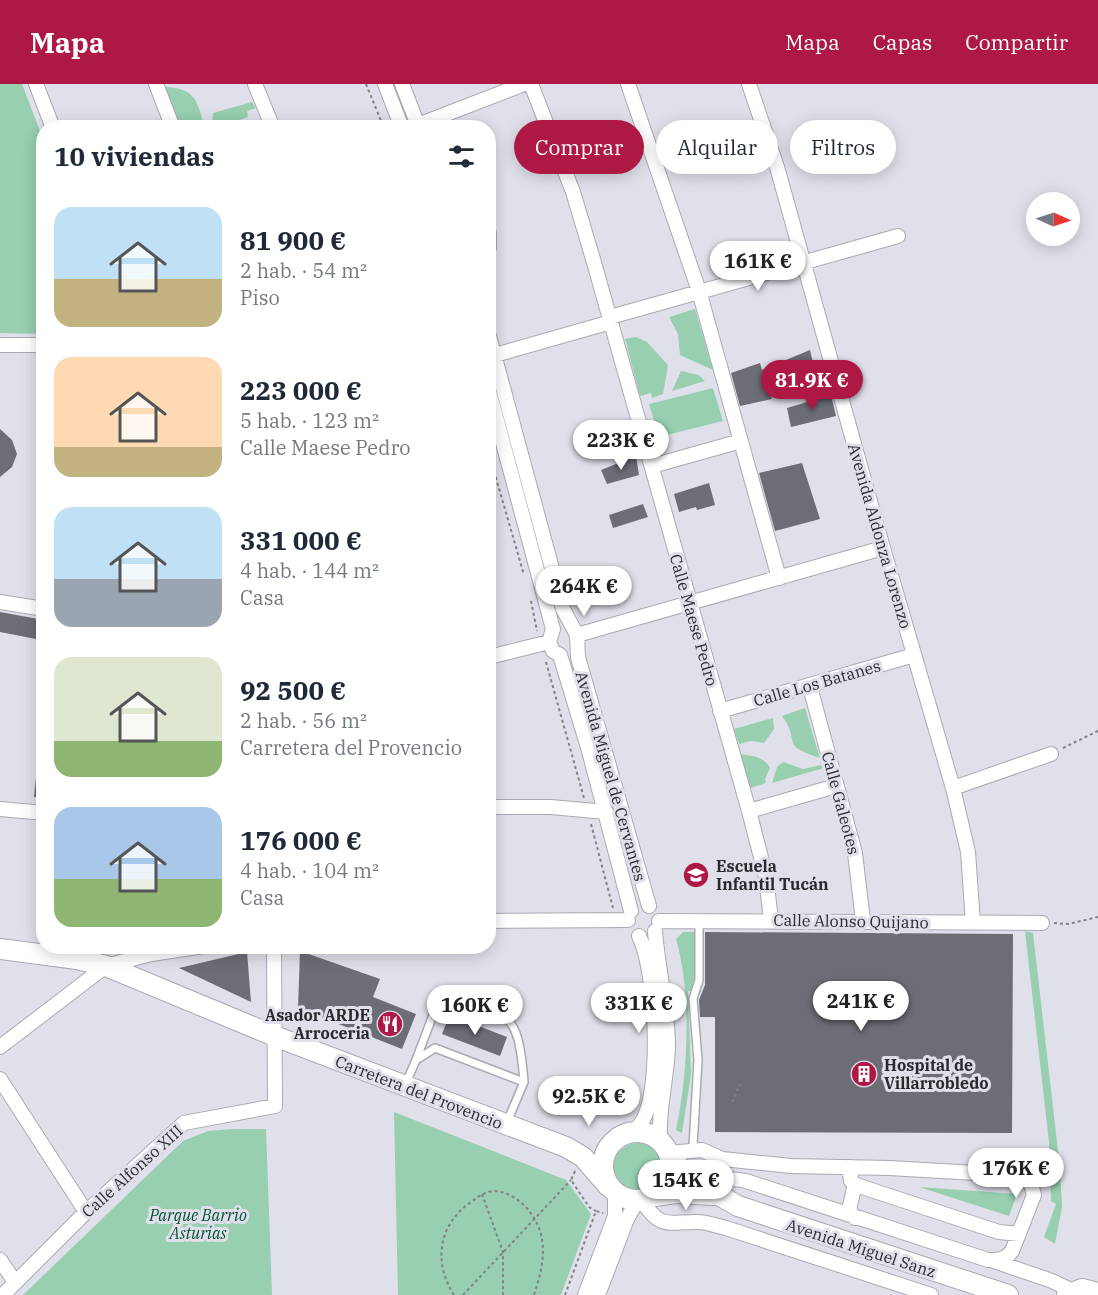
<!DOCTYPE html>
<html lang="es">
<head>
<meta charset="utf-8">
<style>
	body { margin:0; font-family:"IBM Plex Serif",serif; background:#f6f6f7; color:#1f2937; height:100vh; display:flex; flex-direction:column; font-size:22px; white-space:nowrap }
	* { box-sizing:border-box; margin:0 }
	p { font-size:20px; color:#747a83 }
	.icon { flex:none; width:33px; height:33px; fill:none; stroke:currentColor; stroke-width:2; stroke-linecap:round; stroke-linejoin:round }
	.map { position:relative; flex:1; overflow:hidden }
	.side { position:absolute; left:36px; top:36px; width:460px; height:834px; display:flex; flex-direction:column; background:#fff; border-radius:24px; box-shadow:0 3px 15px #0003 }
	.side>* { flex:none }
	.banner { position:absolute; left:514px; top:36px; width:494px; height:54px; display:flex; gap:12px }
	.needle { width:39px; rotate:93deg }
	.controls { position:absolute; left:1026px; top:108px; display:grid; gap:12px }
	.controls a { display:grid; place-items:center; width:54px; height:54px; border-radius:50%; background:#fff; box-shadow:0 3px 15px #0003; font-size:30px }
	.price { position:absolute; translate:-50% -51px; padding:0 14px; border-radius:21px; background:#fff; color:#222; font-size:20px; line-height:39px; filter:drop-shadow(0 2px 3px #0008) }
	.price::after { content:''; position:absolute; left:50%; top:36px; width:18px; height:14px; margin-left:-9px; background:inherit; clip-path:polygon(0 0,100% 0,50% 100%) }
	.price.current { background:#ad1944; color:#fff }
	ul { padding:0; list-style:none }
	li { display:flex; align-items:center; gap:18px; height:150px; padding:0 18px }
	li span { display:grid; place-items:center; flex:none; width:168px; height:120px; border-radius:18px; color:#555 }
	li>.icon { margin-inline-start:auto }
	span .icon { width:72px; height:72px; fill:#fffc; stroke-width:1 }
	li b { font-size:26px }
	h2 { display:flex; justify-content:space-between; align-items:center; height:72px; padding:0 18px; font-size:26px }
	.pill { padding:0 21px; border-radius:27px; background:#fff; box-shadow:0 3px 15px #0003; font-size:21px; line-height:54px }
	.pill.current { background:#ad1944; color:#fff }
	header { display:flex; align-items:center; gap:36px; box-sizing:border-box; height:84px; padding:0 30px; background:#ad1944; color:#fff }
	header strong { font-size:28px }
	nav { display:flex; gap:33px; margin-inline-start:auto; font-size:21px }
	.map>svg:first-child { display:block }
</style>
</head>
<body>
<header>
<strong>Mapa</strong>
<nav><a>Mapa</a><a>Capas</a><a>Compartir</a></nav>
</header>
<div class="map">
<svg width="1098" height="1211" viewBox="0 0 1098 1211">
	<rect width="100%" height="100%" fill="#e0e0ea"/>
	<path fill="#97cfb0" d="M0,0H22L43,55V250L0,249Z
		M165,3C195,4 198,17 204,43H180Z
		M252,18L256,24L247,27L248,33L221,43H212L213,29Z
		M695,225L713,286L680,271L678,250L669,233Z
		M636,253L647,258L668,281L663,310L652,314L651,309L640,312L625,255Z
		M681,287L699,291L705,297L672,307Z
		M713,304L723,337L659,353L649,320Z
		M805,624L820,674C778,660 802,659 782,632Z
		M773,634L774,645L764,659L751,657L739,660L734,645Z
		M740,670C751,672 764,672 770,684L765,695L766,699L750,704Z
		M783,678L803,685L821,681L824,684L772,699L777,683Z
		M1025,847L1033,849L1060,1084L1062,1123L1055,1160L1044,1153L1056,1120L1051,1117L1049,1058Z
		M683,848H694V907H688L691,990L682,1049L676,1046C688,990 692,910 676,855Z
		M394,1028L566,1096L591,1130L561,1211H398Z
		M233,1045H266L272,1211H23L183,1057L208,1047Z
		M613 1084a25 25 0 1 1 50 0a25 25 0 1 1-50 0Z
		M919,1103L1017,1110L1009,1132Z"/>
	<path fill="#6d6d76" d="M810,266L814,283L765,295L772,315L740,322L731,289L760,279L762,286Z
		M831,311L836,332L791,343L787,324Z
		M0,345L12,356L17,370L12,383L0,393Z
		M636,372L639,391L607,400L601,386Z
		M802,379L820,435L775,447L759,389Z
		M709,399L715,421L697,426L696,423L679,428L674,410Z
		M643,420L648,433L613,444L609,431Z
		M0,528L44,536L41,556L0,548Z
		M37,684H44V714L34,713Z
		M705,848L1013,850L1012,1049L715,1048V933H700L699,916L705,901Z
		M300,867L380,895L373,913L416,930L402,965L298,924Z
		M247,868L251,918L179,884Z
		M458,934L507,953L500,972L442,950L448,935L456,938Z"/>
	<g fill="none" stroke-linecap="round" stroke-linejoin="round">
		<g stroke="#a9a9b2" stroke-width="10">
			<path id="lane" d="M416,976L433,931L440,927C509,924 518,925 524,998
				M406,999L416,976L435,964L524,998L507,1038
				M695,1065L693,1062L698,976L693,915L699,896V835"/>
		</g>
		<g stroke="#a9a9b2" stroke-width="16">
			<path id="street" d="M36,0L53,44
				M156,0L173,44
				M255,0L273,44
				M385,0L402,44
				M402,0L419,44
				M531,0L573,108L593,175L749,727L766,793L771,836
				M628,0L699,207L779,494
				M749,0L777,83L883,464L953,704L968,768L973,839
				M418,41L524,0
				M489,149V164
				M610,233L898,152
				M489,252L563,525L577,551L578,573L649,822
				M0,261H44
				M495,271L611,238
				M489,307L553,545L549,558L553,567L560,571L589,667L631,827
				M652,382L741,357
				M0,518L44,525
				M577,551L883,464
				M489,573L549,558
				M810,603L855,769L863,837
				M720,627L914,571
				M953,704L1051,670
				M489,723H551L606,728
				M0,725L44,729
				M749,727L836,702
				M489,837L628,836
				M659,837L1042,839
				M655,847C658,886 668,923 668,963C667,994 658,1025 660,1056
				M0,963L106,882L151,870L204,862
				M0,995L86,1128
				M631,1049C634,1046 639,1043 641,1039C663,1008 656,885 639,852
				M669,1069L702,1066L722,1075L791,1082L889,1084L1011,1091L1030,1097L1034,1111L1012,1167C1005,1176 999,1176 988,1176L746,1097C729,1093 722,1096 709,1107
				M849,1083L851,1097L856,1101L999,1148L1019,1150
				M855,1100L849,1126L855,1134
				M642,1117C662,1147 668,1137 698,1138C707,1138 717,1142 726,1144L931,1211
				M0,1176L15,1198
				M991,1176L1052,1197L1073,1207
				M3,1211L86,1128L184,1039L275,1022L274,862
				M585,1211L615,1132V1109
				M598,1211L627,1135L637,1117"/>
		</g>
		<g stroke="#a9a9b2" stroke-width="22">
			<path id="secondary" d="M0,865L77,875L106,882L277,953L566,1063L583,1073L608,1102
				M603 1082a34 34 0 1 1 68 0a34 34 0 1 1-68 0Z
				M670,1074L694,1097L738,1122L1008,1211
				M655,1112L675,1109L713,1111
				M1067,1211L1082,1205L1098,1209"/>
		</g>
		<path stroke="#818187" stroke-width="2" stroke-dasharray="3 3" stroke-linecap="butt" d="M366,0L384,44
			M489,370L524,491
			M531,517L537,547
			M546,578L584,714
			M1063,664L1098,647
			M591,740L613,824
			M1054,839L1068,840L1098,833
			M732,1018L740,1000
			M575,1087L571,1096L589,1123L596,1127
			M482,1110L503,1168V1211
			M454,1211C433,1178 438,1141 471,1118C478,1113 486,1107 495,1107C507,1108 516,1114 524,1121C550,1148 545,1178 534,1211
			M463,1211L571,1096
			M565,1211L596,1127L603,1129"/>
		<use href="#lane" stroke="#fff" stroke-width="7"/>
		<use href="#street" stroke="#fff" stroke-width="14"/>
		<use href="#secondary" stroke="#fff" stroke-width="20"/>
	</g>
	<defs>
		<g id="school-disc" transform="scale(1.35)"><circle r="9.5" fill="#ad1944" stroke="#e0e0ea"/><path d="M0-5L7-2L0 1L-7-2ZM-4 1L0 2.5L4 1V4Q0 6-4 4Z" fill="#fff"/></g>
		<g id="restaurant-disc" transform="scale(1.35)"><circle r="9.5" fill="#ad1944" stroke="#e0e0ea"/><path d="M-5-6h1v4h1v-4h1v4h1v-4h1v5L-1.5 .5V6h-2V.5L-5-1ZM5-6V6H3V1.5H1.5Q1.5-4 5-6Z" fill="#fff"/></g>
		<g id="building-disc" transform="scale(1.35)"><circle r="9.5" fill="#ad1944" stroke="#e0e0ea"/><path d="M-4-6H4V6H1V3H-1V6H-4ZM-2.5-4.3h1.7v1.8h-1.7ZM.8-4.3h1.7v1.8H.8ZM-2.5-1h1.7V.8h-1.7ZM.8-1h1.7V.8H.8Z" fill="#fff"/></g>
	</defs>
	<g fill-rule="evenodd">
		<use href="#school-disc" x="696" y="791"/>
		<use href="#restaurant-disc" x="390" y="940"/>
		<use href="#building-disc" x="864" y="990"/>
	</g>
	<g text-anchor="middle" stroke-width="6" stroke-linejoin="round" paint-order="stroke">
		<g font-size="16" fill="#2a2a2d" stroke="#e0e0ea">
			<text transform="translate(880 452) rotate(74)" y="6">Avenida Aldonza Lorenzo</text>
			<text transform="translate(694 536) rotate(74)" y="6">Calle Maese Pedro</text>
			<text transform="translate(817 599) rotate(-16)" y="6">Calle Los Batanes</text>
			<text transform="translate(611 692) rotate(74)" y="6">Avenida Miguel de Cervantes</text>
			<text transform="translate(841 719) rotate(75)" y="6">Calle Galeotes</text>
			<text transform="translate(851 837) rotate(1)" y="6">Calle Alonso Quijano</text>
			<text transform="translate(419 1008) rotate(21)" y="6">Carretera del Provencio</text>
			<text transform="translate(132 1087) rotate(-42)" y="6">Calle Alfonso XIII</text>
			<text transform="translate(861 1164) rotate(18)" y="6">Avenida Miguel Sanz</text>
		</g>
		<g font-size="16" font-weight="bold" fill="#2a2a2d" stroke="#e0e0ea" text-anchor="start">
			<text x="716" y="788">Escuela<tspan x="716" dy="18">Infantil Tucán</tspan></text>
			<text x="370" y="937" text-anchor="end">Asador ARDE<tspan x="370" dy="18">Arroceria</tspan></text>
			<text x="884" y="987">Hospital de<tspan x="884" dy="18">Villarrobledo</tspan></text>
		</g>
		<g font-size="16" font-style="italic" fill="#035334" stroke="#e0e0ea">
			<text x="198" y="1137">Parque Barrio<tspan x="198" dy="18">Asturias</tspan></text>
		</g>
	</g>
</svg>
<div class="controls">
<a><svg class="needle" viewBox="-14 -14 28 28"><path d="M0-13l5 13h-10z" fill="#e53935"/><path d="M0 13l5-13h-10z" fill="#747a83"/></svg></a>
</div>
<b class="price" style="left:758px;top:208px">161K €</b>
<b class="price current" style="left:812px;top:327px">81.9K €</b>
<b class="price" style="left:621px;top:387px">223K €</b>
<b class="price" style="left:584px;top:533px">264K €</b>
<b class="price" style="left:861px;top:948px">241K €</b>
<b class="price" style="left:639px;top:950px">331K €</b>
<b class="price" style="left:475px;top:952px">160K €</b>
<b class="price" style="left:589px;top:1043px">92.5K €</b>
<b class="price" style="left:1016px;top:1115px">176K €</b>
<b class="price" style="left:686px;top:1127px">154K €</b>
<div class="banner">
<a class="pill current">Comprar</a>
<a class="pill">Alquilar</a>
<a class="pill">Filtros</a>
</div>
<section class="side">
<h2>10 viviendas<svg class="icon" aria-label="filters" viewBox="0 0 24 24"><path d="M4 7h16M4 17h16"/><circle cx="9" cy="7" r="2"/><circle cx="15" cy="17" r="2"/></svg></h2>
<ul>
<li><span style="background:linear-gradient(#bfe0f5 60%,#c2b280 0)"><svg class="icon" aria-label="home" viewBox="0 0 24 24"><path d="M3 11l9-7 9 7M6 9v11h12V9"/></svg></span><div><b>81 900 €</b><p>2 hab. · 54 m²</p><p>Piso</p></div></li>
<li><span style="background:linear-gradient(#ffd9b3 75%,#c2b280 0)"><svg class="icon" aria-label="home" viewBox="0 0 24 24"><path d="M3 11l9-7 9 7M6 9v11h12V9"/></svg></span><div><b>223 000 €</b><p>5 hab. · 123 m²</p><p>Calle Maese Pedro</p></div></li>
<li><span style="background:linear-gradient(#bfe0f5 60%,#9aa5b1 0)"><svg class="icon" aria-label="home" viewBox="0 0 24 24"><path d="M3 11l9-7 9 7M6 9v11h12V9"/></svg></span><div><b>331 000 €</b><p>4 hab. · 144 m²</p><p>Casa</p></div></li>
<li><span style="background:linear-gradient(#dfe7d0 70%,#8fb573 0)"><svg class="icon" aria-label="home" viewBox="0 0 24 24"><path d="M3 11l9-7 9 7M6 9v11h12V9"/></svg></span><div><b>92 500 €</b><p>2 hab. · 56 m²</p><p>Carretera del Provencio</p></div></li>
<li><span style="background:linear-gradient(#a9c7e8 60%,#8fb573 0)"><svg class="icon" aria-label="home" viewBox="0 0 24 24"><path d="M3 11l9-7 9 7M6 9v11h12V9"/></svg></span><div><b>176 000 €</b><p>4 hab. · 104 m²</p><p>Casa</p></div></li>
</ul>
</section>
</div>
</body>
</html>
